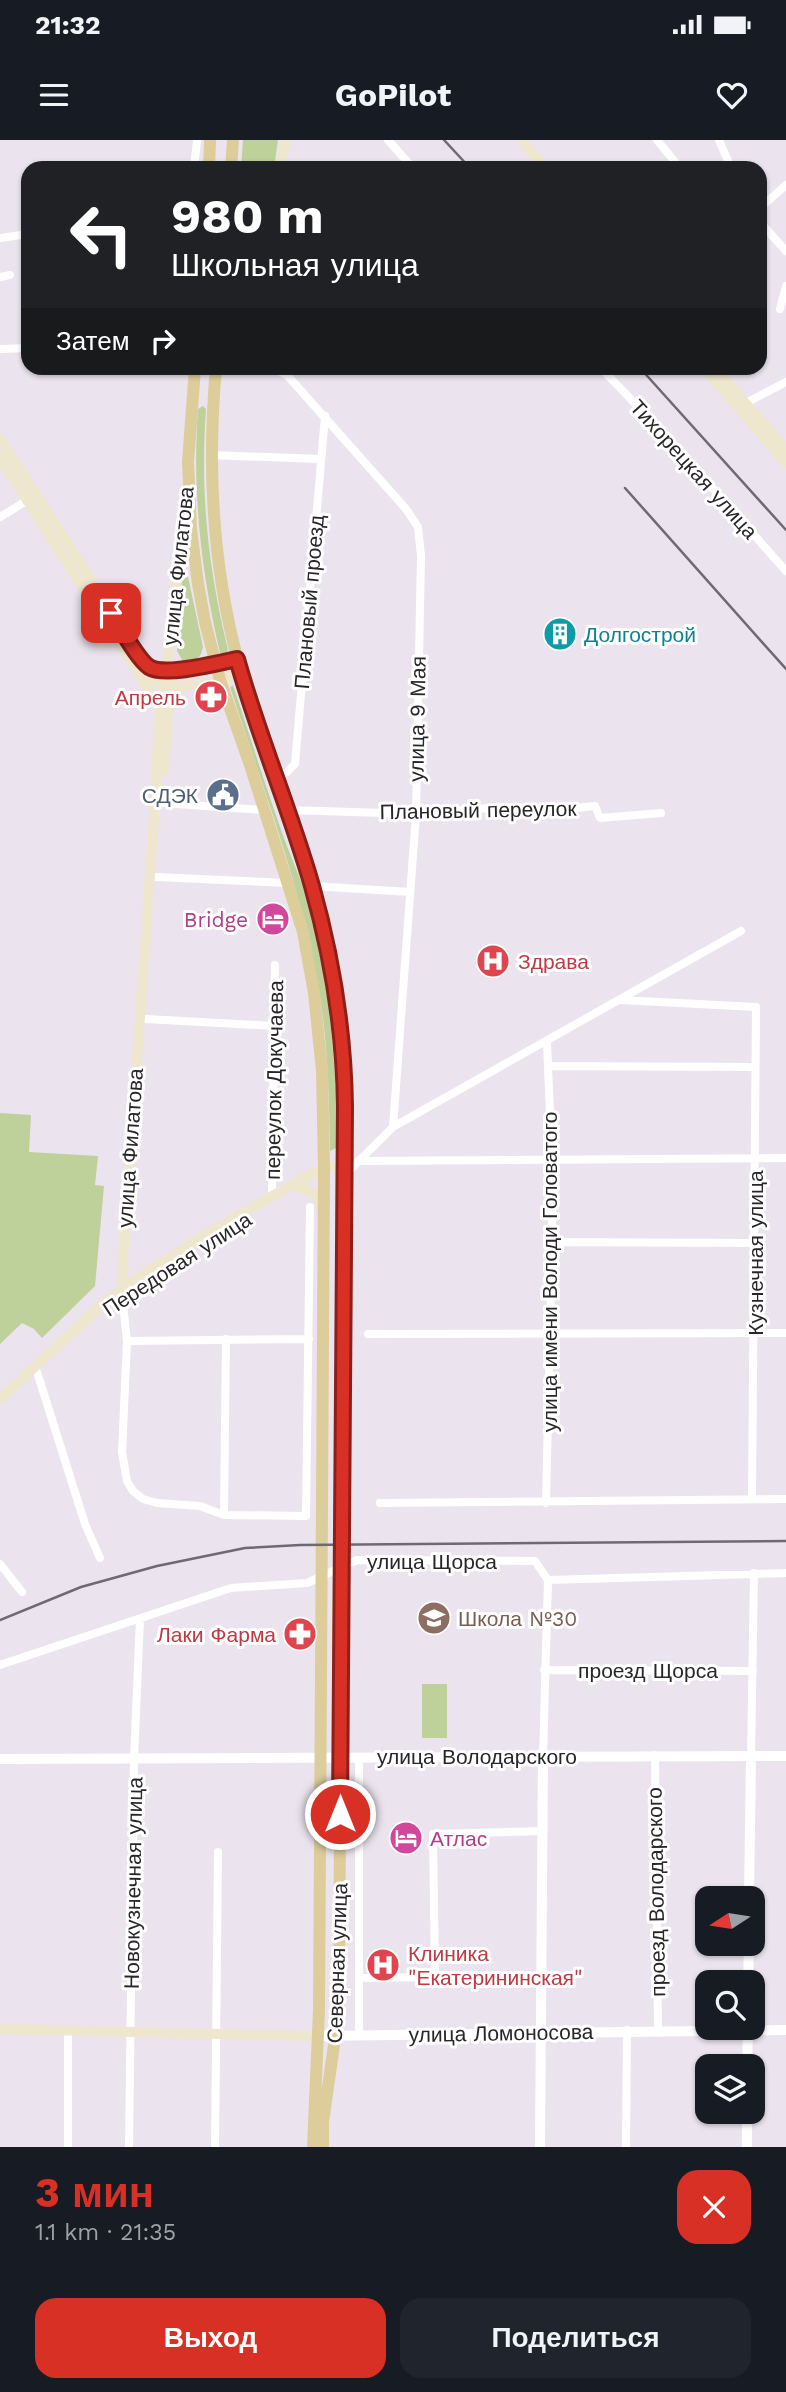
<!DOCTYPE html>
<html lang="ru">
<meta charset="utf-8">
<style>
:root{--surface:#171b24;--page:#20242c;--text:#f1f3f6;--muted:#9ea1a6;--accent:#d93025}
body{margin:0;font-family:"Work Sans",sans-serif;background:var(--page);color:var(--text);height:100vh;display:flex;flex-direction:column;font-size:26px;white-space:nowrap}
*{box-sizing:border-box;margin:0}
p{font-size:23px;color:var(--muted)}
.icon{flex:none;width:38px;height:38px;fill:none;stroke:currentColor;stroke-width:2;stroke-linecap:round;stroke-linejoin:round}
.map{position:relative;height:2007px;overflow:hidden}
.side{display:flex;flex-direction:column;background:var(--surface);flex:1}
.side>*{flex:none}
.banner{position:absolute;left:21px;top:21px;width:746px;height:214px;border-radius:21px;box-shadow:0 2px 5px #0004;background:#202124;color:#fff;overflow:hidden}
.needle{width:46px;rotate:258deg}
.buttons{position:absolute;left:695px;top:1746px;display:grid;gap:14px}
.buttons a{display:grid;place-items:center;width:70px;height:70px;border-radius:14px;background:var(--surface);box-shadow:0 2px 5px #0004;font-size:35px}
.pin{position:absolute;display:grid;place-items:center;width:60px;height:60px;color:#fff;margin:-30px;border-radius:14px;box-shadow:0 4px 10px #0006}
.me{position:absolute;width:77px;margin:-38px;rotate:0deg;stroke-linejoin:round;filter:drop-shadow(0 0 5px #0008)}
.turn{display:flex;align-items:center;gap:24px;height:147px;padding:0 35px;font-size:32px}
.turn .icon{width:91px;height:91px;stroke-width:2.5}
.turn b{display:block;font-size:49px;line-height:60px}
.then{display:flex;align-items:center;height:66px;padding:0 35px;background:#0003;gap:14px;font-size:26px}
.round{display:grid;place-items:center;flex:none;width:74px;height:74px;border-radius:21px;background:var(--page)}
.headline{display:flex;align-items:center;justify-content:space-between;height:119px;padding:0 35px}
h1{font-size:42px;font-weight:700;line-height:52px;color:var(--accent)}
.cta{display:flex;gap:14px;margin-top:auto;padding:14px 35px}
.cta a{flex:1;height:80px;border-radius:21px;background:var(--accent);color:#fff;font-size:28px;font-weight:700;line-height:80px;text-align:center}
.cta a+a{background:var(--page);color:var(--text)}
.status{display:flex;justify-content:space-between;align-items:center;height:49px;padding:0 35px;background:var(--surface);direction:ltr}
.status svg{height:19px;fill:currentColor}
header{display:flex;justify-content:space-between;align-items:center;height:91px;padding:0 35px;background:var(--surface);font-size:32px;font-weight:700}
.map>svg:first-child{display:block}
.green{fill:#bed19a}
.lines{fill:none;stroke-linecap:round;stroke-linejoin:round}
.minor{stroke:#fff;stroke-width:8}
.tertiary{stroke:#fff;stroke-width:10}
.secondary{stroke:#eee6cd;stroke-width:10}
.primary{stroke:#dccd9a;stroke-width:12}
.rail{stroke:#6e6a70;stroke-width:2.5}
.route-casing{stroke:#8d1f18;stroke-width:18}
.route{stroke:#d93025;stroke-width:12}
.labels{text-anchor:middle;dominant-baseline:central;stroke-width:6;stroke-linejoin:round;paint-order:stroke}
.street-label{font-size:21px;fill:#282629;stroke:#fff}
.culture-label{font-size:21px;fill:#0d838f;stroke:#fff;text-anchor:start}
.health-label{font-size:21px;fill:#be3a42;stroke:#fff;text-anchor:end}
.service-label{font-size:21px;fill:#4e5e75;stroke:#fff;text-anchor:end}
.hotel-label{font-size:21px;fill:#b23c85;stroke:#fff;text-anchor:end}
.education-label{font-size:21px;fill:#785e54;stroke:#fff;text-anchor:start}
</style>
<div class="status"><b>21:32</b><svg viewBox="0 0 49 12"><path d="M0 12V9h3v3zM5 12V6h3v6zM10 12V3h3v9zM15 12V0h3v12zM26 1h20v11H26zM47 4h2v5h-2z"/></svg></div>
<header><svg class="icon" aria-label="menu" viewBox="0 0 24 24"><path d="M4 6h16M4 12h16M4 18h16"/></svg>GoPilot<svg class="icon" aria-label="heart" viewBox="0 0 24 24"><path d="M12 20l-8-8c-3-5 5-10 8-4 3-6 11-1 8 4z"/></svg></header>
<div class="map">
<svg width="786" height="2007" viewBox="0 0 786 2007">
<rect width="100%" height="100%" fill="#ebe4ee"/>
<path class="green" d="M 243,0 L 278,0 L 274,28 L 241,28 Z
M 203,266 L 206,269 C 200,355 208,427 228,510 L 225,515 L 220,513 C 201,431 192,352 198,269 Z
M 185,434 L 188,437 L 203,507 L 201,514 L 194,524 L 184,523 L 177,511 L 182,437 Z
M 233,545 C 250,596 266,648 284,698 C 292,720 302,741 308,763 C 330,843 336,925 338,1007 L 330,1011 C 329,956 328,900 318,845 C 300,744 262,645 230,547 Z
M 0,973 L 31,975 L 29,1012 L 98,1016 L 95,1045 L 104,1046 L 95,1146 L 42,1198 L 34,1189 L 22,1183 L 0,1204 Z
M 422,1544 L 447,1544 L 447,1598 L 422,1598 Z"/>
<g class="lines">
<path class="minor" d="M 388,0 L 413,28
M 657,0 L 680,28
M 719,0 L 731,28
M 194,28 L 197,0
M 760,68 L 786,45
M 760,82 L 786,111
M 0,98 L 28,94
M 0,137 L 10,135
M 780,169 L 786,146
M 0,209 L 28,208
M 272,228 L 287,235 L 406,369 L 418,387 L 421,416 L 416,674 L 393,987
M 601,228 L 669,299 L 786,431
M 216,230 L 250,228
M 742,265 L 786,242
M 210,315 L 320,319
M 0,377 L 28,360
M 276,636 L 287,632 L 295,624 L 325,276
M 162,663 L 264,670
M 287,670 L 416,674 L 502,667 L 566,669 L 595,666 L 600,678 L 661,673
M 156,737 L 287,743
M 312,746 L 410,752
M 621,860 L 756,867 L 752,1359
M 146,879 L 275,886
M 549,926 L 755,927
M 358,1021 L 786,1018
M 344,1036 L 393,987 L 741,791
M 272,1056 L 275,825
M 552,1102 L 754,1103
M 122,1155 L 127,1201 L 122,1312 L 127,1341 L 133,1351 L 143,1359 L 157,1363 L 200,1366 L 224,1375 L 306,1376 L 310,1067
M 368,1194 L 786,1193
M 127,1201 L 309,1199
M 37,1232 L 85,1384 L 100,1418
M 380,1363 L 786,1359
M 546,1363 L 552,1102 L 552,1021 L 547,902
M 224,1375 L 226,1199
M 0,1424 L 22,1452
M 548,1440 L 786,1433
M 0,1525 L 231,1448 L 307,1443 L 357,1420 L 535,1421 L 548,1440
M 544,1530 L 753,1531
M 655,1615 L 658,1890
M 543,1616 L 548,1440
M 751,1616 L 754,1433
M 360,1838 L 435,1837 L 433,1694 L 543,1691
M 359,1896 L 359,1617
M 68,2007 L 68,1890
M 129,2007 L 134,1619 L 140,1479
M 215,2007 L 218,1712
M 626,2007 L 627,1890"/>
<path class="tertiary" d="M 0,1619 L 786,1616
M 749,1759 L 751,1616
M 748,1843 L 749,1804
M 318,1896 L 786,1890
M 747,1927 L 748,1888
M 540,2007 L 543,1616
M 747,2007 L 747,1972"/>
<path class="secondary" d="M 521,0 L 545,28
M 279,28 L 286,0
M 704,228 L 786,323
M 715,228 L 786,310
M 0,299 L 147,526 L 167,530 L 237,519
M 0,318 L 160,567
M 140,533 L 172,548 L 220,540 L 241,533
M 164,631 L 168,568 L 175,529
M 299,1047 C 313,1052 318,1056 322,1070
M 122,1155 L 123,1117 L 155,663 L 160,567 L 167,530 L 185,360
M 0,1259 L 107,1160 L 143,1134 L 235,1077 L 324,1027 L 344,1026
M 0,1889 L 318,1896"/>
<path class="primary" d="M 209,28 L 210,0
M 231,28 L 233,0
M 195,228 L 188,322 L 191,389 L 198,444 L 205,482 L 220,540 L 250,625 L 303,792 L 314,853 L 322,931 L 324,1027 L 319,1870 L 313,2007
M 216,228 C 207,328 212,424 238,521 C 258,598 292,671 312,747 C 328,806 337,864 344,924 L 339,1870 L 323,1982 L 323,2007"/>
<path class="rail" d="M 444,0 L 470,28
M 640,228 L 786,390
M 625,348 L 786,529
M 0,1480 L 81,1447 L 157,1426 L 245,1408 L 300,1405 L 786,1401"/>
</g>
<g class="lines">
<defs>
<path id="route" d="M 111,473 C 120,486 137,519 149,527 C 165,537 218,523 237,519 C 258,595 290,669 312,746 C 332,817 344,892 345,966 L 340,1674"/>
</defs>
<use href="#route" class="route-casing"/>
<use href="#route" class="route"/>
</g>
<defs>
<symbol id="building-disc" viewBox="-11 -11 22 22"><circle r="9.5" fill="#0f9aa8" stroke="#fff"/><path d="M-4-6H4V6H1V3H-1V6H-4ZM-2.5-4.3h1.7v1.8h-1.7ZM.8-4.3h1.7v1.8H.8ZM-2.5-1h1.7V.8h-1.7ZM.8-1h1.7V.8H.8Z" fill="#fff"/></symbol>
<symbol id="pharmacy-disc" viewBox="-11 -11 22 22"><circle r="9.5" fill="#e0444e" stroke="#fff"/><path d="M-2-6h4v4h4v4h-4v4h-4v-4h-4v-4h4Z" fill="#fff"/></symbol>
<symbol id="civic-disc" viewBox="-11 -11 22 22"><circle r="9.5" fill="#5c6f8a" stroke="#fff"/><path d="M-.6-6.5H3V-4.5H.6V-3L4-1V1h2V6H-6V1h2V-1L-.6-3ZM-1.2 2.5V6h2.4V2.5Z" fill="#fff"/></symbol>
<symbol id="hotel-disc" viewBox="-11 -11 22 22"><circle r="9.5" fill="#d1479c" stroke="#fff"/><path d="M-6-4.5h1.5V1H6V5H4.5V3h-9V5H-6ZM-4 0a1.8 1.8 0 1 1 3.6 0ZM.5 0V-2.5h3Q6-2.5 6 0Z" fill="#fff"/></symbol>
<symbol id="hospital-disc" viewBox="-11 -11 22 22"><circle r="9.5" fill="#e0444e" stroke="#fff"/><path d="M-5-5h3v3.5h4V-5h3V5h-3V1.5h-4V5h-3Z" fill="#fff"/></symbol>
<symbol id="school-disc" viewBox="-11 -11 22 22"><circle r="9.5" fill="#8d6e63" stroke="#fff"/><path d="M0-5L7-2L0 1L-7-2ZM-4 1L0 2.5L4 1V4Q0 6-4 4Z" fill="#fff"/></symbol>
</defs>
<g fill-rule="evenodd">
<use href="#building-disc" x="541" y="475" width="38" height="38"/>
<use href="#pharmacy-disc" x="192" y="538" width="38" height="38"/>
<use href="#civic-disc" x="204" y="636" width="38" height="38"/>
<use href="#hotel-disc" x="254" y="760" width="38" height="38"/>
<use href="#hospital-disc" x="474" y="802" width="38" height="38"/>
<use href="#school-disc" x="415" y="1459" width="38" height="38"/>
<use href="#pharmacy-disc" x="281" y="1475" width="38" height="38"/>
<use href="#hotel-disc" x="387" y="1679" width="38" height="38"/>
<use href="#hospital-disc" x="364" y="1806" width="38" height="38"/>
</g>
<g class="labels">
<g class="street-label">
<text transform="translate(694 329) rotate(48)">Тихорецкая улица</text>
<text transform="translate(178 426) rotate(-84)">улица Филатова</text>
<text transform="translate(309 462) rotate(-85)">Плановый проезд</text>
<text transform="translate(417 579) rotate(-89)">улица 9 Мая</text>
<text transform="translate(478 670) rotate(-1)">Плановый переулок</text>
<text transform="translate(274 940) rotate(-89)">переулок Докучаева</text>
<text transform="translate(130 1008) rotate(-86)">улица Филатова</text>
<text transform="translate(755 1113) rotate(-90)">Кузнечная улица</text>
<text transform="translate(177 1124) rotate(-33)">Передовая улица</text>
<text transform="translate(549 1132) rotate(-90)">улица имени Володи Головатого</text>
<text x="432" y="1421">улица Щорса</text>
<text x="648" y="1530">проезд Щорса</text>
<text x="477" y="1616">улица Володарского</text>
<text transform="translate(133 1743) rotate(-89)">Новокузнечная улица</text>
<text transform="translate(656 1752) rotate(-91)">проезд Володарского</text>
<text transform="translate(337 1823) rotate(-88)">Северная улица</text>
<text transform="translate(501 1893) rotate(-1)">улица Ломоносова</text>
</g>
<g class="culture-label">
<text x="584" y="494">Долгострой</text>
</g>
<g class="health-label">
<text x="186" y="557">Апрель</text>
<text x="518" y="821" text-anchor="start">Здрава</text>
<text x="276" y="1494">Лаки Фарма</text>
<text x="408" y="1813" text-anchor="start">Клиника<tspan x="408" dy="24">"Екатерининская"</tspan></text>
</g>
<g class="service-label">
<text x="198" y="655">СДЭК</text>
</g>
<g class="hotel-label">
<text x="248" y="779">Bridge</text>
<text x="430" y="1698" text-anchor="start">Атлас</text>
</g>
<g class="education-label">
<text x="458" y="1478">Школа №30</text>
</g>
</g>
</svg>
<div class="buttons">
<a><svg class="needle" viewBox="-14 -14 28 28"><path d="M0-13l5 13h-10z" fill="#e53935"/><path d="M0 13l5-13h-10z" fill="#9ea1a6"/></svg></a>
<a><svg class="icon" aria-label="search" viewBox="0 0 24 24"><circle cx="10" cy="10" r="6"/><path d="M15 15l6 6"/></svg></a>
<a><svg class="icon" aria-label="layers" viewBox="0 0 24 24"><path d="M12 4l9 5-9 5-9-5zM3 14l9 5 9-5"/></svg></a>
</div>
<div class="pin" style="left:111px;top:473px;background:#d93025"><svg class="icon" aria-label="arrive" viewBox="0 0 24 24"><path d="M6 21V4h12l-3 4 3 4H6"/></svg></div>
<svg class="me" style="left:340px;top:1674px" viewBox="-20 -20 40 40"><circle r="17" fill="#d93025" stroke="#fff" stroke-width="3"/><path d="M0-11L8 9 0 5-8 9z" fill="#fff"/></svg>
<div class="banner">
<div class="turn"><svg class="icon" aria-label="left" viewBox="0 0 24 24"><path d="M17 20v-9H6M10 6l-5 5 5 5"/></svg><div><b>980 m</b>Школьная улица</div></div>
<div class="then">Затем<svg class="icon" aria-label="right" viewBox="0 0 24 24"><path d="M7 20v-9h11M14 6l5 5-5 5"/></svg></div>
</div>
</div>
<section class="side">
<div class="headline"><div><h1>3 мин</h1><p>1.1 km · 21:35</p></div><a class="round" style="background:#d93025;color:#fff"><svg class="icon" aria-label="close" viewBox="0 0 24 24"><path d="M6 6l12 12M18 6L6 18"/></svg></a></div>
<div class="cta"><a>Выход</a><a>Поделиться</a></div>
</section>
